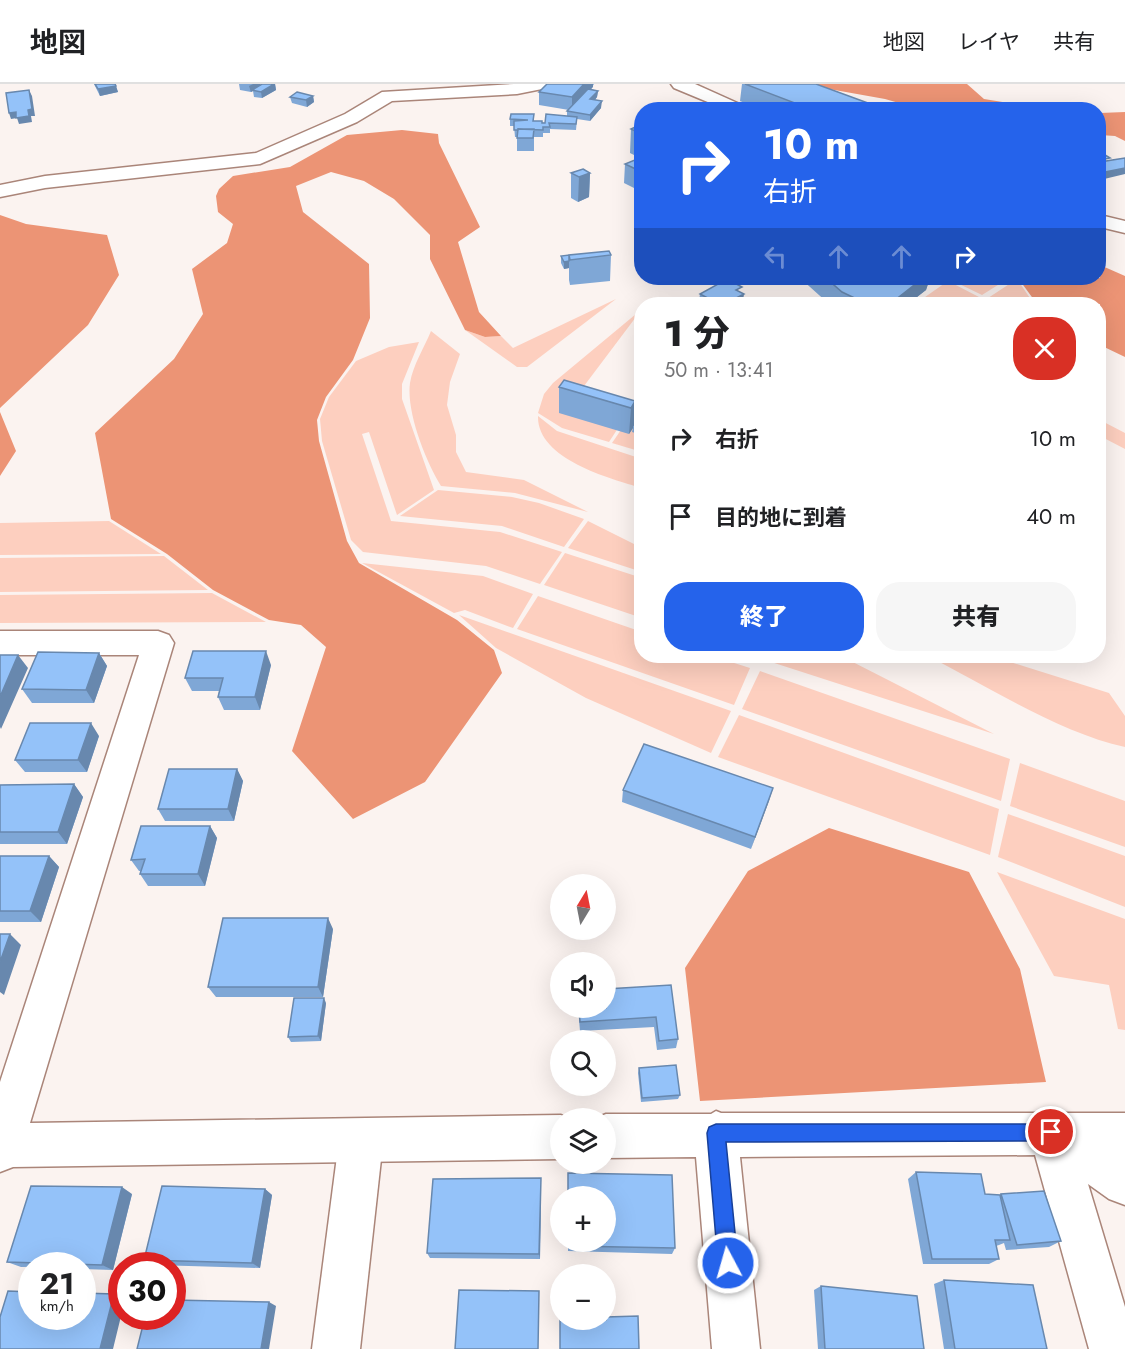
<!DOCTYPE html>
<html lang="ja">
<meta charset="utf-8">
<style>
:root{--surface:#fff;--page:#f6f6f6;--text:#202124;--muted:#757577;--line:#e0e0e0;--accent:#2563eb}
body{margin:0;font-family:Jost,"Noto Sans JP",sans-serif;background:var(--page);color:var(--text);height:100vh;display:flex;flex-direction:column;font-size:22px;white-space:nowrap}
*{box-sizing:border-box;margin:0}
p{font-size:20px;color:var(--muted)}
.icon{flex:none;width:33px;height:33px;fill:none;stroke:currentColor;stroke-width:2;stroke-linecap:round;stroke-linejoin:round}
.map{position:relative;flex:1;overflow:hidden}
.details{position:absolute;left:634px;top:213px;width:472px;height:366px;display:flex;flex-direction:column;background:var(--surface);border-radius:24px;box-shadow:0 6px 24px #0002}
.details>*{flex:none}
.hud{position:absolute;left:634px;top:18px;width:472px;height:183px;border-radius:24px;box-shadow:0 6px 24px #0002;background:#2563eb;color:#fff;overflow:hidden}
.needle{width:39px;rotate:10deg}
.fabs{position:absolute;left:550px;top:790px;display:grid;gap:12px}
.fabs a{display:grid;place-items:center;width:66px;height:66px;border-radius:50%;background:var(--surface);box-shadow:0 6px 24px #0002;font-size:30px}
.speed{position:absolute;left:18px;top:1168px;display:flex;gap:12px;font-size:30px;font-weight:700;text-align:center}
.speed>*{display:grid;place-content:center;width:78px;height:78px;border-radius:50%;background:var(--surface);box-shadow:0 6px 24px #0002;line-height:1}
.speed small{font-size:15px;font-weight:400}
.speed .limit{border:9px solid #d22;background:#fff;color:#111}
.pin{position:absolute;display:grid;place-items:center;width:51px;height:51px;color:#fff;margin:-26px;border:3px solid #fff;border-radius:50%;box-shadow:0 2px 6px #0007}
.me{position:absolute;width:66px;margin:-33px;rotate:354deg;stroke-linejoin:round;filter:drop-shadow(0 0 4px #0008)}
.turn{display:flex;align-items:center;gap:21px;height:126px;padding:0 30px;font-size:27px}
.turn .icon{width:78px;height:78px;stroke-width:2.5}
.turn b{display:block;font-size:42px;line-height:51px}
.lanes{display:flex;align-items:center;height:57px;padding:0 30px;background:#0003;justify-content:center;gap:30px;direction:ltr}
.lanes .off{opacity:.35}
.round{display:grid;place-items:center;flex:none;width:63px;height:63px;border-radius:24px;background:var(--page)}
.headline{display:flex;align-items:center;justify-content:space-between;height:102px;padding:0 30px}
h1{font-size:36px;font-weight:800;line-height:45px}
.cta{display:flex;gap:12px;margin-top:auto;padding:12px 30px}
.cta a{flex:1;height:69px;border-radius:24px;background:var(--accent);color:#fff;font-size:24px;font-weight:800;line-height:69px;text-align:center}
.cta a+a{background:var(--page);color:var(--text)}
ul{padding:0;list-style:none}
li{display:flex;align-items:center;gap:18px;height:78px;padding:0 30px}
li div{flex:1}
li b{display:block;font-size:22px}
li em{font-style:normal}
header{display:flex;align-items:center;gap:36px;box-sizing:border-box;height:84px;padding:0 30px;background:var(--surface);border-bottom:2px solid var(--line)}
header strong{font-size:28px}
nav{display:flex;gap:33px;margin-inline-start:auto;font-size:21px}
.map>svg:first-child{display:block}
.green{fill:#fdcfbf}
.forest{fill:#ec9475}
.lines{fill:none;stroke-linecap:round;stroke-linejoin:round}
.minor-casing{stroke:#aa8579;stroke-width:3}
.tertiary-casing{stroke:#aa8579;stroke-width:3}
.minor{fill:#fff;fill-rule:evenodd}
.tertiary{fill:#fff;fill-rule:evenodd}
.wall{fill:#7fa7d6}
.shaded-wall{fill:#6888ae}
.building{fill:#94c2f9;stroke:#6888ae;stroke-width:1.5}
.route{fill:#2563eb;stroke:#184099;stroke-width:1.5}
</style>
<header>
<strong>地図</strong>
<nav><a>地図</a><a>レイヤ</a><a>共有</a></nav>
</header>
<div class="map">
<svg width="1125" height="1265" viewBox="0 0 1125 1265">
<rect width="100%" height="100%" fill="#fbf3f0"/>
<path class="green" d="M 954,194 L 1009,194 L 982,211 L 951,196 Z
M 1017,195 L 1034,220 L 1001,220 L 988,214 Z
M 948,197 L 979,213 L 970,220 L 915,220 Z
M 616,215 L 527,283 L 517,283 L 465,246 L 485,253 L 501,252 L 513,264 Z
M 642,225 L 581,306 L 622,338 L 609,358 L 562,344 L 538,329 L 544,310 L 553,299 Z
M 431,247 L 460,270 L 450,298 L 447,321 L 456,351 L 456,368 L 466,388 L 524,396 L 588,428 L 515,409 L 441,402 C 426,378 406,328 410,299 C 413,281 424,264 431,247 Z
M 419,258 L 402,300 L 402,315 L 434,406 L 397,431 L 369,348 L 362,350 L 391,437 L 500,448 L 562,468 L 540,500 L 486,482 L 363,468 L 351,456 L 322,357 L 320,335 L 329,313 L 356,277 L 389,263 Z
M 538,332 L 557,347 L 642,375 L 642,404 C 609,394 537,375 538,332 Z
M 1100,336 L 1125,349 L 1125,365 L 1100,352 Z
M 625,340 L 642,345 L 642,368 L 612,359 Z
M 438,406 L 512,413 L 539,419 L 584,435 L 564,463 L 502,442 L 400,432 Z
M 109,437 L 161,470 L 0,471 L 0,439 Z
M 588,437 L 642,464 L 642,488 L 568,464 Z
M 565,469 L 642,494 L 642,534 L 544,501 Z
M 164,472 L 208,506 L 0,508 L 0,474 Z
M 362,479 L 483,492 L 533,510 L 513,544 L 465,526 L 454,529 Z
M 212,509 L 266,538 L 0,539 L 0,511 Z
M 538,512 L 642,548 L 642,572 L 712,572 L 750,584 L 734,621 L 517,545 Z
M 459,531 L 731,627 L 711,669 L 586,614 L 496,564 Z
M 767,572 L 841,572 L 994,650 L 765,576 Z
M 928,572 L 991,572 L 1109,609 L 1125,632 L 1125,663 C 1060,649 987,602 928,572 Z
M 760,587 L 1010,675 L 1001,717 L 742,625 Z
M 739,631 L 999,725 L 990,771 L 718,673 Z
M 1020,679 L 1125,717 L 1125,763 L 1010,722 Z
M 1008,730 L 1125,772 L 1125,823 L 998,773 Z
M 997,788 L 1125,835 L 1125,946 L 1118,945 L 1109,901 L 1054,892 Z"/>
<path class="forest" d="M 801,0 L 967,0 L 984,15 L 1047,25 L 920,25 L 885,15 Z
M 1125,28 L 1125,57 L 1115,52 L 1100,51 L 1100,29 Z
M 402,46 L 438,50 L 439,59 L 480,143 L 458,158 L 479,228 L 501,252 L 485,253 L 465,246 L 430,175 L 430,151 L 394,115 L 364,97 L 331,88 L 296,102 L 303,128 L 369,180 L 370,234 L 353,276 L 326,313 L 317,336 L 319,357 L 347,457 L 359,479 L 457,536 L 494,566 L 502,589 L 425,698 L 353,735 L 292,667 L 326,563 L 301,541 L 269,536 L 213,506 L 167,470 L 111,435 L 95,349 L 174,275 L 203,230 L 192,185 L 227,159 L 233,140 L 218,128 L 216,112 L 219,105 L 233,92 L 290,83 L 347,51 Z
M 0,131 L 26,140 L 107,151 L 119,191 L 88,241 L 0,324 Z
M 1100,181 L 1125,192 L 1125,273 L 1100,261 L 1100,220 L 1037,220 L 1018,194 L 1100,194 Z
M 0,328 L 16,367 L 0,392 Z
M 829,744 L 969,788 L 1020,885 L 1046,998 L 700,1017 L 685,884 L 748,787 Z"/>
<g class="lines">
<defs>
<path id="minor" d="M 514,0 L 550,0 L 547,4 L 517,10 L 392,17 L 357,38 L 260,80 L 45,104 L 0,113 L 0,101 L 45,92 L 256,69 L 345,30 L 382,8 Z
M 671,0 L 695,0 L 753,26 L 727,26 L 674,4 Z
M 1100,131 L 1125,137 L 1125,149 L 1100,143 Z
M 0,547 L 158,547 L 169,551 L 174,559 L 30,1039 L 561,1031 L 570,1035 L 561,1035 L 561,1075 L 13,1083 L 0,1088 L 0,998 L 139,571 L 0,571 Z
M 716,1027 L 721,1029 L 1125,1029 L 1125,1121 L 1109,1115 L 1088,1100 L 1125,1223 L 1125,1265 L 1089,1265 L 1035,1071 L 740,1073 L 760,1265 L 712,1265 L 696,1073 L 606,1074 L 606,1035 L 594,1035 L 606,1030 L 711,1030 Z"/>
<path id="tertiary" d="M 361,1035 L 376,1042 L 383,1057 L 360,1265 L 312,1265 L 339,1057 L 346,1042 Z"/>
</defs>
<use href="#minor" class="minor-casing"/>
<use href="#tertiary" class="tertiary-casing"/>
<use href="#minor" class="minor"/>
<use href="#tertiary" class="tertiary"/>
</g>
<path class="wall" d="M 94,0 L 115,0 L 118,8 L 100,12 Z
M 239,0 L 260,0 L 260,1 L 262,0 L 275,0 L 276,6 L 262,14 L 254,13 L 253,7 L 251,8 L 240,6 Z
M 547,0 L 594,0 L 591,5 L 598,7 L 597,13 L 595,16 L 601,24 L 590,37 L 577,35 L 576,46 L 550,45 L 550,49 L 543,49 L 543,53 L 534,53 L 534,67 L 517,67 L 517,53 L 515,53 L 514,42 L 510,42 L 510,35 L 534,30 L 534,37 L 545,39 L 567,32 L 567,27 L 569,26 L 539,21 L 539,8 Z
M 742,0 L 816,0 L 887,26 L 762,26 L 740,17 Z
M 313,12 L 314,18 L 307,23 L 292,19 L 290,13 Z
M 642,33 L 642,108 L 624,99 L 625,80 L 640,74 L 630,69 L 631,45 L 640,41 L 641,34 Z
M 571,89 L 590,89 L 589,113 L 578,118 L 571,114 Z
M 611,171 L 610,197 L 570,201 L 569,196 L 569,184 L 564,185 L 561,179 L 561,172 Z
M 800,194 L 930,194 L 926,206 L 908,220 L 829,220 Z
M 741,209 L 743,217 L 737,220 L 705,220 L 699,217 L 700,210 Z
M 559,303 L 635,317 L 634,340 L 642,336 L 642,351 L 632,348 L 633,344 L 629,350 L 559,329 Z
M 99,569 L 107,582 L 94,619 L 32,619 L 22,605 Z
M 271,581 L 260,626 L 224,626 L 218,613 L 219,607 L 192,607 L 185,594 Z
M 99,652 L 87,688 L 25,688 L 15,676 Z
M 237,685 L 243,697 L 234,737 L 165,737 L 158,725 Z
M 74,700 L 83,713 L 67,760 L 0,760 L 0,701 Z
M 773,704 L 751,765 L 622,718 L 623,706 Z
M 210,742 L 217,754 L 205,802 L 148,802 L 140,790 L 141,787 L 139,787 L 131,776 Z
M 0,772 L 49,772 L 59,783 L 41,838 L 0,838 Z
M 333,845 L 323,913 L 216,913 L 208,903 Z
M 671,901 L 678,955 L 676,964 L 657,966 L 654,943 L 580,947 L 578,924 L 606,924 Z
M 326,919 L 321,957 L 291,958 L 288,953 Z
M 639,984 L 680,1011 L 678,1015 L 641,1018 L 638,989 Z
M 916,1088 L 985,1110 L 1000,1111 L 1001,1110 L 1061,1157 L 1049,1163 L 1006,1166 L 1004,1159 L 999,1161 L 996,1162 L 999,1175 L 989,1180 L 923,1180 L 908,1095 Z
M 541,1101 L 540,1175 L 430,1174 L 427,1169 Z
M 265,1105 L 272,1111 L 260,1184 L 155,1181 L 144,1176 Z
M 132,1110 L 113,1186 L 82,1185 L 82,1182 L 21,1183 L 7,1178 Z
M 568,1158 L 675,1164 L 672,1170 L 568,1167 Z
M 944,1196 L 1047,1265 L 944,1265 L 934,1200 Z
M 821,1202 L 924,1265 L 818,1265 L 814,1206 Z"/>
<path class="shaded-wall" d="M 253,0 L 260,0 L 260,3 L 252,6 L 253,7 L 251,8 L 249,2 Z
M 274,0 L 275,0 L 276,6 L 262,14 L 261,8 Z
M 584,0 L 593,0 L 593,3 L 572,26 L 572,13 Z
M 116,2 L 118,8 L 100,12 L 98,5 Z
M 29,6 L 32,12 L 35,32 L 31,32 L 32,38 L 19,40 L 17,34 L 11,35 L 9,29 L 28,26 Z
M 598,7 L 597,13 L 590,22 L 590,15 Z
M 313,12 L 314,18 L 307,23 L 306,16 Z
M 602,17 L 601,24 L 590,37 L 590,31 Z
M 1125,84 L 1125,90 L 1100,96 L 1100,89 Z
M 590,89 L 589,113 L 578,118 L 579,93 Z
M 569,177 L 569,184 L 564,185 L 564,178 Z
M 923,194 L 930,194 L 926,206 L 908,220 L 871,220 Z
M 744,210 L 743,217 L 737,220 L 725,220 Z
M 635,317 L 634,341 L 633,341 L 633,344 L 629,350 L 631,324 Z
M 266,567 L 271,581 L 260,626 L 255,613 Z
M 99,569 L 107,582 L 94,619 L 86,606 Z
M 18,571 L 28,584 L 1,645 L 0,643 L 0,613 Z
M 91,639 L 99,652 L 87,688 L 78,676 Z
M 237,685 L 243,697 L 234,737 L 228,725 Z
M 74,700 L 83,713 L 67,760 L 58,748 Z
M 773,704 L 769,717 L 751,765 L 755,753 Z
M 210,742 L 217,754 L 205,802 L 198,790 Z
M 49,772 L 59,783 L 41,838 L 30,827 Z
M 328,834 L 333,845 L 323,913 L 318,903 Z
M 10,850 L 21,861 L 4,911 L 0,908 L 0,878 Z
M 324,914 L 326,919 L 321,957 L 318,952 Z
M 541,1094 L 541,1101 L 540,1175 L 539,1170 Z
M 122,1103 L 132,1110 L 113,1186 L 102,1181 Z
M 265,1105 L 272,1111 L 260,1184 L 252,1179 Z
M 114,1210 L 122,1213 L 122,1228 L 113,1265 L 100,1265 Z
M 269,1218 L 276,1222 L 269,1265 L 261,1265 Z"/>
<path class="building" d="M 95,0 L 115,0 L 116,2 L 98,5 Z
M 262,0 L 274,0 L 261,8 L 252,6 Z
M 547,0 L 584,0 L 572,13 L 539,8 Z
M 745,0 L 816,0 L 887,26 L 813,26 Z
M 588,5 L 598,7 L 590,15 L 602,17 L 590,31 L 567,27 Z
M 29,6 L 32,25 L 28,26 L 29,32 L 16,34 L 16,28 L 9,29 L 6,9 Z
M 297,8 L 313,12 L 306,16 L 290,13 Z
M 690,20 L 703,26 L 678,26 Z
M 667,24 L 671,26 L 658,26 Z
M 511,30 L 534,30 L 533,37 L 542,37 L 542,39 L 545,39 L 546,30 L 577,33 L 576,40 L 549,39 L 550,43 L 543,43 L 543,46 L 518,45 L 518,46 L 514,46 L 514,37 L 528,36 L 510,35 Z
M 642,40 L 642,50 L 631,45 Z
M 518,45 L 534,45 L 533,54 L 517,54 Z
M 1100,68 L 1110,74 L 1100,76 Z
M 642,73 L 642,88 L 625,80 Z
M 1125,74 L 1125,84 L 1100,89 L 1100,78 Z
M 583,85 L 590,89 L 579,93 L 571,89 Z
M 609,167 L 611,171 L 570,176 L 569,171 Z
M 569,171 L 569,177 L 564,178 L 561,172 Z
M 826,194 L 923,194 L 895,216 L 871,220 L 867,220 L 842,208 Z
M 727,195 L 742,203 L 736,206 L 744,210 L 725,220 L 719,220 L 700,210 Z
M 564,296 L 635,317 L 631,324 L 559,303 Z
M 638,335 L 642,336 L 642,344 L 633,341 Z
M 193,567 L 266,567 L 255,613 L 218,613 L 223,594 L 185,594 Z
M 38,568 L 99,569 L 86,606 L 22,605 Z
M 0,571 L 18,571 L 0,613 Z
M 30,639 L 91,639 L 78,676 L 15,676 Z
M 644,660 L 773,704 L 755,753 L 623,706 Z
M 169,685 L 237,685 L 228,725 L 158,725 Z
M 74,700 L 58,748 L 0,748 L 0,701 Z
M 141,742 L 210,742 L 198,790 L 140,790 L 145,775 L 131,776 Z
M 0,772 L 49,772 L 30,827 L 0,827 Z
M 223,834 L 328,834 L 318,903 L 208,903 Z
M 0,850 L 10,850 L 0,878 Z
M 671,901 L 678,955 L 659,957 L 656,933 L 580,938 L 579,924 L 606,924 L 606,905 Z
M 294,914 L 324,914 L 318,952 L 288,953 Z
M 676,981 L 680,1011 L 642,1014 L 639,984 Z
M 916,1088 L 981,1090 L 985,1110 L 1000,1111 L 1010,1156 L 995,1156 L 999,1175 L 932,1175 Z
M 568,1089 L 672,1091 L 675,1164 L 568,1162 L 568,1158 L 606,1158 L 606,1113 L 568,1113 Z
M 541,1094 L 539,1170 L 427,1169 L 433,1095 Z
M 31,1102 L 122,1103 L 102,1181 L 7,1178 Z
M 162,1102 L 265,1105 L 252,1179 L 144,1176 Z
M 1044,1107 L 1061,1157 L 1017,1161 L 1001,1110 Z
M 944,1196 L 1033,1201 L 1047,1265 L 955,1265 Z
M 821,1202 L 917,1212 L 924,1265 L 825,1265 Z
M 459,1206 L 539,1207 L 538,1265 L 455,1265 Z
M 8,1207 L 32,1208 L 32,1233 L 82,1233 L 82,1209 L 114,1210 L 100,1265 L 0,1265 L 0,1233 Z
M 172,1216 L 269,1218 L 261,1265 L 137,1265 L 145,1233 L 172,1233 Z
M 638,1232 L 639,1265 L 560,1265 L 560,1234 L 561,1234 L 561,1236 L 606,1236 L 606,1233 Z"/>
<path class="route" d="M 716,1040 L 1051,1040 L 1058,1042 L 1060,1048 L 1058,1055 L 1051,1057 L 726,1058 L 738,1179 L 735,1186 L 728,1188 L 721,1186 L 718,1179 L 707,1049 L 709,1043 Z"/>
</svg>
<div class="fabs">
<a><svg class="needle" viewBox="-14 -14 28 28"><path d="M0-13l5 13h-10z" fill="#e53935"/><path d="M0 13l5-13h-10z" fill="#757577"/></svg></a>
<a><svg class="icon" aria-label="sound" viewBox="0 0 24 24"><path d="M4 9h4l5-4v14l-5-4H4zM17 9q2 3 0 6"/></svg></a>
<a><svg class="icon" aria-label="search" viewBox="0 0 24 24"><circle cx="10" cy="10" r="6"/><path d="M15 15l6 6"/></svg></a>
<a><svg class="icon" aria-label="layers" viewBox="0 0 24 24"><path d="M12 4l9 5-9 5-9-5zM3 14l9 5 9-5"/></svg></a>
<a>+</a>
<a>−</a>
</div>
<div class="speed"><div>21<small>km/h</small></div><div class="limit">30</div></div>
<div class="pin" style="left:1051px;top:1048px;background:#d93025"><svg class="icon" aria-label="arrive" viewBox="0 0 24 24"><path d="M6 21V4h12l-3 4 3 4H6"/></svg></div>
<svg class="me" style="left:728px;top:1179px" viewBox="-20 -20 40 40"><circle r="17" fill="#2563eb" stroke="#fff" stroke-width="3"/><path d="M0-11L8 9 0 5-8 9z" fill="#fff"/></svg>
<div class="hud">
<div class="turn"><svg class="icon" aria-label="right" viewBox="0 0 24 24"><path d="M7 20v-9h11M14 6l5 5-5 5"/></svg><div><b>10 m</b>右折</div></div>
<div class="lanes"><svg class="icon off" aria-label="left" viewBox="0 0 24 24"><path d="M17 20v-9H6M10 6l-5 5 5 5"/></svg><svg class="icon off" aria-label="ahead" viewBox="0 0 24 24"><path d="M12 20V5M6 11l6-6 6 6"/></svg><svg class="icon off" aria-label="ahead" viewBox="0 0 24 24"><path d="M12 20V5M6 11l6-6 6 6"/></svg><svg class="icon" aria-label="right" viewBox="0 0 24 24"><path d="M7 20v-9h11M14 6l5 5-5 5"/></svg></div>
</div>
<section class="details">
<div class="headline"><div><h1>1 分</h1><p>50 m · 13:41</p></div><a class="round" style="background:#d93025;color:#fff"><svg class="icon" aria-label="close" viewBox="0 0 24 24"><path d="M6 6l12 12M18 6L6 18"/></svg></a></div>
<ul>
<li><svg class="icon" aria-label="right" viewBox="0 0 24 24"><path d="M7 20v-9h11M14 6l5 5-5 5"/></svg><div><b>右折</b></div><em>10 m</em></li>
<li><svg class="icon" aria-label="arrive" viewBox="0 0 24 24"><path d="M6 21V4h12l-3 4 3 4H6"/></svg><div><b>目的地に到着</b></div><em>40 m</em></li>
</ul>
<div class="cta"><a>終了</a><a>共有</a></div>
</section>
</div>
